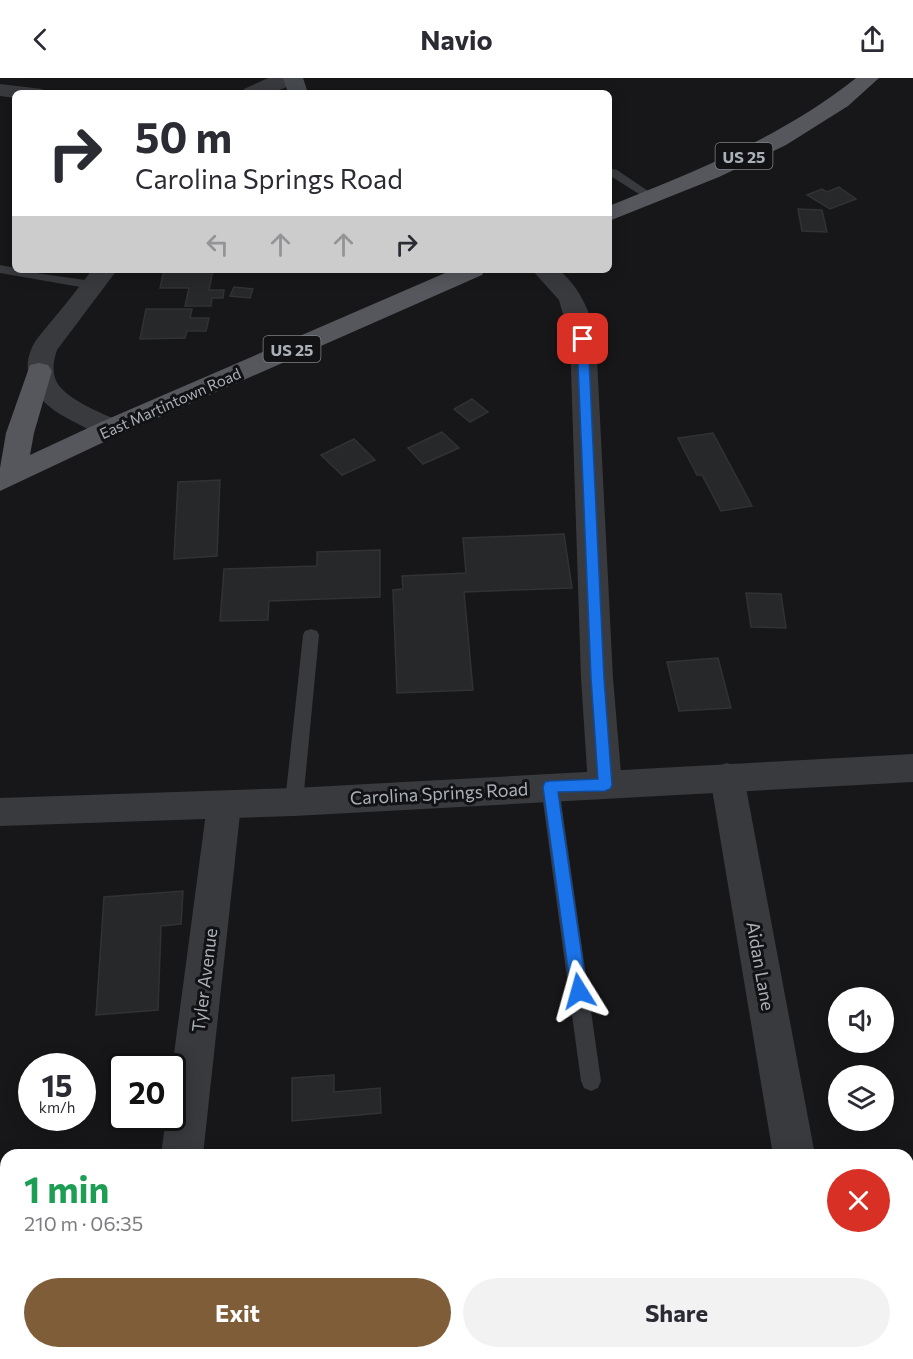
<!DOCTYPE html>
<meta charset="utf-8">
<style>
:root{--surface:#fff;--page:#f2f2f3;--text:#2b2b33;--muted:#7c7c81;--accent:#805d39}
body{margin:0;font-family:Commissioner,sans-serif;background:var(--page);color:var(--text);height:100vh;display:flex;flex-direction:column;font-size:22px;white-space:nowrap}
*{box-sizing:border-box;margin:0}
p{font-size:20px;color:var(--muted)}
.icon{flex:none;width:33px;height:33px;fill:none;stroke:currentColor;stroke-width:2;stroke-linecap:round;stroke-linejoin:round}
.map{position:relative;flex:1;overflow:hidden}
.details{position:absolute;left:0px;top:1071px;width:914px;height:210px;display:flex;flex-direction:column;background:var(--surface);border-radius:18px 18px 0 0;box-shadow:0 3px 15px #0003}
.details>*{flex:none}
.top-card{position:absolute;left:12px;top:12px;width:600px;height:183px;border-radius:9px;box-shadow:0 3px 15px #0003;background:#fff;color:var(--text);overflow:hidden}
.tools{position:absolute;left:828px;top:909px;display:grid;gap:12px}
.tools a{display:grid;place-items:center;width:66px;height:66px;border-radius:50%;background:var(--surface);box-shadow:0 3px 15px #0003;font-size:30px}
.speed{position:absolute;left:18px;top:975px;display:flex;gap:12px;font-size:30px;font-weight:700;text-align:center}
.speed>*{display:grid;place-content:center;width:78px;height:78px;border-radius:50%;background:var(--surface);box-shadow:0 3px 15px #0003;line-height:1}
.speed small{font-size:15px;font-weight:400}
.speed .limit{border:3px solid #111;border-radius:9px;background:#fff;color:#111}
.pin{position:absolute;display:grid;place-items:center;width:51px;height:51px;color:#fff;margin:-26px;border-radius:12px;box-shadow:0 3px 9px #0006}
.me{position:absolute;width:66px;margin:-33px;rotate:352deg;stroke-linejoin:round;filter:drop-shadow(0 0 4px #0008)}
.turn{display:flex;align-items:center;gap:21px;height:126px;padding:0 24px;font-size:27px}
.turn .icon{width:78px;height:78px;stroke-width:2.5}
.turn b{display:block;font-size:42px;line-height:51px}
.lanes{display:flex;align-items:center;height:57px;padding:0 24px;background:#0003;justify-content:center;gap:30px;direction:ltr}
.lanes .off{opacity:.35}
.round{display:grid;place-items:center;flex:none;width:63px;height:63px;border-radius:32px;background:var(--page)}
.head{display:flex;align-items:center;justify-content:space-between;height:102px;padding:0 24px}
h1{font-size:36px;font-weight:700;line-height:45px;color:#1e9e55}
.cta{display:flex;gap:12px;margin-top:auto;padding:12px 24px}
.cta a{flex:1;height:69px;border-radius:36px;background:var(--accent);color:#fff;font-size:24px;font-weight:700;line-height:69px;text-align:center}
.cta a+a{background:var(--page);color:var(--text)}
header{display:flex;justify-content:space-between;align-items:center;height:78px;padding:0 24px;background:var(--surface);font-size:27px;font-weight:700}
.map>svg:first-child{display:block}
.building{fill:#27282a;stroke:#313235;stroke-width:1.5}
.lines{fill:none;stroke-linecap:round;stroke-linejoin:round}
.service{fill:#383a3e;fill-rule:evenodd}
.minor{fill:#383a3e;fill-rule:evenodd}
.tertiary{fill:#383a3e;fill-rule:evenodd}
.secondary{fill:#46494e;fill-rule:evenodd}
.primary{fill:#55575d;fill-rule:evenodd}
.route{fill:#1a73e8;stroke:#114b97;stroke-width:1.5}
.labels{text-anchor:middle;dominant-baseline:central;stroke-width:6;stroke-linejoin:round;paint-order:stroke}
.far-street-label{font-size:15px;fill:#aab0b8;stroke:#121214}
.shield{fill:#121214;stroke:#7c8187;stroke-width:1.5}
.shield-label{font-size:16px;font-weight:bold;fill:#aab0b8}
.street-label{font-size:18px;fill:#aab0b8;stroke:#121214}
</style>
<header><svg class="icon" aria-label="back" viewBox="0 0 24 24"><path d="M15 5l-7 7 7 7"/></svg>Navio<svg class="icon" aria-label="share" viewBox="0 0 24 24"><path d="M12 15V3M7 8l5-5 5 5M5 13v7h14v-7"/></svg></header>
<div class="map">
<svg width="913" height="1281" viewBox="0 0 913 1281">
<rect width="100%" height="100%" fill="#171719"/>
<path class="building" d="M 839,109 L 856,121 L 830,131 L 807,117 L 822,111 L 827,114 Z
M 798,131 L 822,132 L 827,154 L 802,153 Z
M 164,192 L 213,192 L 209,212 L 224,212 L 223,220 L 212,220 L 211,228 L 185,228 L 189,210 L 160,210 Z
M 234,209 L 253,211 L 250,220 L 230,218 Z
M 146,231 L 192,231 L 190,240 L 209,240 L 206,253 L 187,253 L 185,260 L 140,261 Z
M 472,321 L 488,334 L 470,344 L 454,331 Z
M 442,354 L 459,370 L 423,386 L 408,370 Z
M 713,355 L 752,428 L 721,433 L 702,397 L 697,397 L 678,360 Z
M 354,361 L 375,382 L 342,397 L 321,377 Z
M 220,402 L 217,478 L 174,481 L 178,404 Z
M 564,456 L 572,510 L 464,514 L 473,612 L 397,615 L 393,512 L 403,511 L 402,498 L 466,495 L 463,460 Z
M 380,472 L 380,519 L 269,523 L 268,542 L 220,543 L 224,491 L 317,488 L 317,474 Z
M 746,515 L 781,516 L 786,550 L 751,549 Z
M 718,580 L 731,630 L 679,633 L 667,584 Z
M 183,813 L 181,846 L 161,848 L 158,932 L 96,937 L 104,819 Z
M 334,997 L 334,1014 L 380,1010 L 381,1035 L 292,1043 L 292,1000 Z
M 0,1193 L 6,1193 L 6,1256 L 0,1256 Z"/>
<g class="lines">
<path class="service" d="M 613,91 L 617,92 L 657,119 L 651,122 L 647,121 L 612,99 L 609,99 L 609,92 Z
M 0,187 L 15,190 L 15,192 L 92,203 L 98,207 L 92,211 L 0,195 Z
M 311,551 L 317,553 L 319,557 L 303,724 L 300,729 L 294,731 L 288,729 L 285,724 L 303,557 L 305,553 Z
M 550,702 L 556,704 L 559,709 L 601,1003 L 598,1010 L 591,1013 L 584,1010 L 581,1003 L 541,709 L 544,704 Z"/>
<path class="minor" d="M 268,0 L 296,0 C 285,17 258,15 241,15 L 244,11 Z
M 0,6 L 42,11 L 45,15 L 15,15 L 15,20 L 0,18 Z
M 92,192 L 117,192 L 57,272 C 54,281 52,290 55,300 C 61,320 102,335 121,344 L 125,350 L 121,356 C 102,361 82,348 65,339 C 41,326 19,301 31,272 C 35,261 47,249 55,239 C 68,223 80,208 92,192 Z
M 532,192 L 559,192 C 581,211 590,233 596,261 L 613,600 L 622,707 L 617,717 L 605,721 L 593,717 L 588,707 L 581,600 L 570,261 L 559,222 Z
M 727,685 L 739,689 L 744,699 L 815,1077 L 773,1077 L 710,699 L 715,689 Z
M 224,713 L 236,717 L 241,727 L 203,1077 L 161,1077 L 166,1040 L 172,1040 L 172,991 L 207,727 L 212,717 Z
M 0,1114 L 6,1114 L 6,1156 L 0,1156 Z
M 127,1275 L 173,1275 L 172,1281 L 126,1281 Z
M 807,1275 L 853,1275 L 854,1281 L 808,1281 Z"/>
<path class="tertiary" d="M 913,676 L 913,704 L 294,738 L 0,748 L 0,720 L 294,710 Z"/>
<path class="secondary" d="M 283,0 L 303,0 L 308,15 L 288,15 Z"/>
<path class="primary" d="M 856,0 L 879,0 L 848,28 L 786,67 L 719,99 L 609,143 L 609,128 C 696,93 782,59 856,0 Z
M 452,192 L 485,192 L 482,197 L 121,356 L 0,413 L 0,390 L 6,355 L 30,287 L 39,285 L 48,287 L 52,293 L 34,355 L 30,377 L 101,344 Z"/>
</g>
<path class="route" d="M 583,258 L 588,261 L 604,600 L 612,707 L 610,711 L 605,713 L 558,714 L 587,913 L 584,918 L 579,920 L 573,918 L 571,913 L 543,709 L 545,704 L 550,703 L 598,701 L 591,600 L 577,261 Z"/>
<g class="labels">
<g class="far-street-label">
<text transform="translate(170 325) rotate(-24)">East Martintown Road</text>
</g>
<g class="shield">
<rect x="715.5" y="65" width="57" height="26" rx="4.5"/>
<rect x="263.5" y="258" width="57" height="26" rx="4.5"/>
</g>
<g class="shield-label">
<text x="744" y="78">US 25</text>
<text x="292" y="271">US 25</text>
</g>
<g class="street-label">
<text transform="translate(439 715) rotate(-3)">Carolina Springs Road</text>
<text transform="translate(761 888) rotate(80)">Aidan Lane</text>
<text transform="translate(204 902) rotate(-83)">Tyler Avenue</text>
</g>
</g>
</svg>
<div class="tools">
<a><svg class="icon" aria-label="sound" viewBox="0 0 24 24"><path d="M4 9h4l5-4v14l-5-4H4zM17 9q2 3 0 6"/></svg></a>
<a><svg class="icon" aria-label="layers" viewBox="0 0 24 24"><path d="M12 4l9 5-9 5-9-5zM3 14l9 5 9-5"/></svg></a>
</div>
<div class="speed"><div>15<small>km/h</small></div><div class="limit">20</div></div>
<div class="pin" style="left:583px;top:261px;background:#d93025"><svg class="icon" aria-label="arrive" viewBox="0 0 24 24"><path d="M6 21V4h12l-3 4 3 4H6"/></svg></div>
<svg class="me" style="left:579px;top:913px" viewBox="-20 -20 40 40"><path d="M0-17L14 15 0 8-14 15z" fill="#1a73e8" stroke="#fff" stroke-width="4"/></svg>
<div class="top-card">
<div class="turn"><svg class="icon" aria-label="right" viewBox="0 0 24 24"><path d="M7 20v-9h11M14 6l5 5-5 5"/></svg><div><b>50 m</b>Carolina Springs Road</div></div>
<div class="lanes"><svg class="icon off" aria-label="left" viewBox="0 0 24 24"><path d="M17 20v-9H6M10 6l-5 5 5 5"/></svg><svg class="icon off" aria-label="ahead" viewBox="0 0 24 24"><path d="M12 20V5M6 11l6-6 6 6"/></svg><svg class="icon off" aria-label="ahead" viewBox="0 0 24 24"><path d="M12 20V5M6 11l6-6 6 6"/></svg><svg class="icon" aria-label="right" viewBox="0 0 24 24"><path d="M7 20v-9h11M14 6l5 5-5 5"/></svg></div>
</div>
<section class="details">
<div class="head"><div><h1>1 min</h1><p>210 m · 06:35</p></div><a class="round" style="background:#d93025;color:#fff"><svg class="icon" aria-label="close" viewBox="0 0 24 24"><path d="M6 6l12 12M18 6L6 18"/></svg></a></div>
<div class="cta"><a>Exit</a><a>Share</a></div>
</section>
</div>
